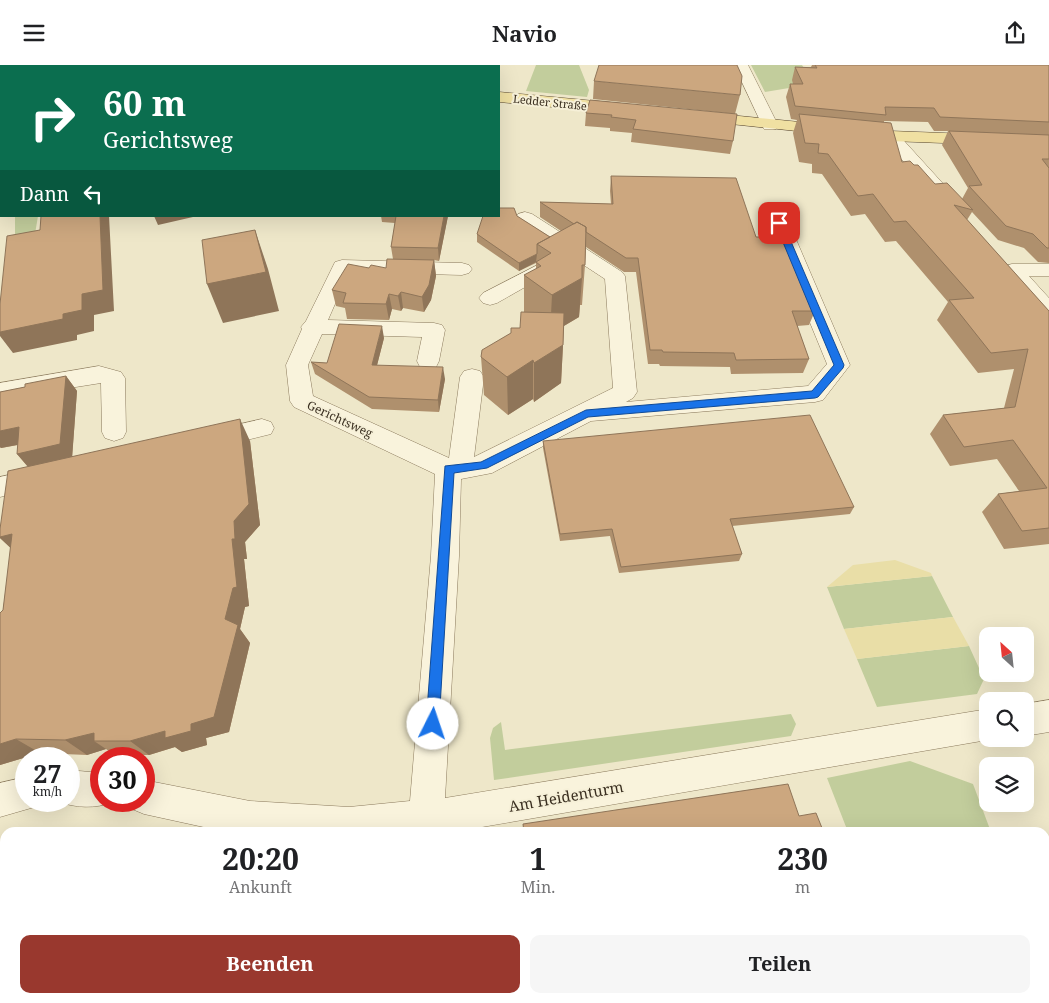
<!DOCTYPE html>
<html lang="de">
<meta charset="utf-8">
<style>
:root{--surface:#fff;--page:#f6f6f6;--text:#202124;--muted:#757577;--accent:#99382e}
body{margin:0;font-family:"Noto Serif",serif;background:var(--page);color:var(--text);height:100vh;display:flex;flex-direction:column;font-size:19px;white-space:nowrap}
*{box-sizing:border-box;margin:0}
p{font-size:16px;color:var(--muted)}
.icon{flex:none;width:28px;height:28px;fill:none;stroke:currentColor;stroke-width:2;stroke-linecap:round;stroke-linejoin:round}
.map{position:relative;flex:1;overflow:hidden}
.sheet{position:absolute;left:0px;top:762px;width:1050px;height:176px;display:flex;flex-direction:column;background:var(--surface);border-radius:15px 15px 0 0;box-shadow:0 5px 20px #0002}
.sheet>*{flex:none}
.top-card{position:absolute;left:0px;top:0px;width:500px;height:152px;box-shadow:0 5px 20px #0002;background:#0b6e4f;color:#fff;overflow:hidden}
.needle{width:32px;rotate:333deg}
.controls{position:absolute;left:979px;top:562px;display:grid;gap:10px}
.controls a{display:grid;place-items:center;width:55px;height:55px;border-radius:10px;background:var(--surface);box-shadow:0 5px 20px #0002;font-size:25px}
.speed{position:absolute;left:15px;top:682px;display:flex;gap:10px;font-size:25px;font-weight:700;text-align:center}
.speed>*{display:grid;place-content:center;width:65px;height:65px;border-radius:50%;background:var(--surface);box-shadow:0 5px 20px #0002;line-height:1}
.speed small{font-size:12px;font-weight:400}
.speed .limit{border:8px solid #d22;background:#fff;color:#111}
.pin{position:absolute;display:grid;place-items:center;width:42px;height:42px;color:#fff;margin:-21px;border-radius:10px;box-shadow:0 2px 8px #0006}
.me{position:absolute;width:55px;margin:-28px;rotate:4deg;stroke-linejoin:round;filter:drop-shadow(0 0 4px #0008)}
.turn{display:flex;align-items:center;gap:18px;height:105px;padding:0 20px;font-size:22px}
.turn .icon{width:65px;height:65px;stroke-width:2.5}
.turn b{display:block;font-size:35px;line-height:42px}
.then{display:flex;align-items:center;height:48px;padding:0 20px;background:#0003;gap:10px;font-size:19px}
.eta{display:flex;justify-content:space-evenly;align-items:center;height:85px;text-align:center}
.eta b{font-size:30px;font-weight:700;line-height:35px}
.primary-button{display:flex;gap:10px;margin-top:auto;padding:10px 20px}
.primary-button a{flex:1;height:58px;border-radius:10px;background:var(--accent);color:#fff;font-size:20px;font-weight:700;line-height:58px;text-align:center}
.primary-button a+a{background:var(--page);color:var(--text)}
header{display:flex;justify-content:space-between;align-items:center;height:65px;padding:0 20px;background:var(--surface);font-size:22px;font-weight:700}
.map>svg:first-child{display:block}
.green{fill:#c2cd9c}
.sand{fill:#e9dea7}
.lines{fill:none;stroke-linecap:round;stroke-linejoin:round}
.minor-casing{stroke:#8b7a5d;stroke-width:1}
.major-casing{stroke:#594831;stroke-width:1}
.minor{fill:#f9f3dc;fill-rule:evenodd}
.major{fill:#f0e0a2;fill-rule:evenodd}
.wall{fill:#af906d;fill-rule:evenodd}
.shaded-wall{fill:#8f7559}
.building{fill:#cca77f;stroke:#8f7559}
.route{fill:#1a73e8;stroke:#114b97}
.labels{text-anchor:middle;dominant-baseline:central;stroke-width:4;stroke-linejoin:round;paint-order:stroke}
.far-street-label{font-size:11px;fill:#3b3021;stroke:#f6f0d8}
.street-label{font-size:12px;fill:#3b3021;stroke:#f6f0d8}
.near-street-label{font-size:15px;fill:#3b3021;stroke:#f6f0d8}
</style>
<header><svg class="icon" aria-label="menu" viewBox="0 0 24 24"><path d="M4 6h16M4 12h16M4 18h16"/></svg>Navio<svg class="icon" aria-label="share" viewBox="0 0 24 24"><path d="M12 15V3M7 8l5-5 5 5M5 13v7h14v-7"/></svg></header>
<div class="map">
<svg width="1049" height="938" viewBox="0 0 1049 938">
<rect width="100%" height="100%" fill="#eee7c9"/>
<path class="green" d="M 536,0 L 579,0 L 589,25 L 587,32 L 526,26 Z
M 751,0 L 802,0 L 812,16 L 795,22 L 765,27 Z
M 15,151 L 38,151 L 35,169 L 15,170 Z
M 932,511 L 953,552 L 844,564 L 827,522 Z
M 969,581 L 984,614 L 977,629 L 877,642 L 857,594 Z
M 791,649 L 796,659 L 791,671 L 494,715 L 490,673 L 493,663 L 501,657 L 505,685 Z
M 910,696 L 973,719 L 991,767 L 848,767 L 827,713 Z
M 1045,916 L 1049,927 L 1049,938 L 907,938 L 913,937 L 912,934 L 1045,934 Z"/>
<path class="sand" d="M 895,495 L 931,508 L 932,511 L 827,522 L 853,500 Z
M 953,552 L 969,581 L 857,594 L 844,564 Z"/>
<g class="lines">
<defs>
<path id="minor" d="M 734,0 L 748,0 L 778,60 L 776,64 L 764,64 L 762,60 Z
M 890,66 L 896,67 L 947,123 L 950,127 L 947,131 L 935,131 L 884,75 L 882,71 L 884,67 Z
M 525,147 L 532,149 L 622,207 L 625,211 L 637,327 L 633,333 L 626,337 L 808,321 L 827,299 L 769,158 L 772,154 L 786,154 L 789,158 L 850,300 L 823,335 L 815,337 L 591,356 L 492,408 L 461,414 L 459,491 L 445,733 L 988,644 L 988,674 L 993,674 L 447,768 L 231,768 L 144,749 L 132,744 L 128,736 L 144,736 L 144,715 L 250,736 L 349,742 L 410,736 L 431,491 L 435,409 L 294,342 L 290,336 L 286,300 L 302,264 L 301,262 L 306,256 L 335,197 L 342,195 L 462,198 L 469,200 L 472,204 L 469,208 L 462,210 L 349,207 L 328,255 L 434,258 L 442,260 L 445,265 L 439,296 L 436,302 L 428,304 L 420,302 L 417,296 L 422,272 L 322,269 L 308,300 L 313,331 L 449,393 L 460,312 L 464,306 L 472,304 L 480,306 L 484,312 L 474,392 L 613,323 L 605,214 L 518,157 L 515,153 L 518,149 Z
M 557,190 L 564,192 L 567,196 L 564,200 L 497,238 L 490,240 L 483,238 L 479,233 L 483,228 Z
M 1012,199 L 1049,199 L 1049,211 L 1029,211 L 1049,233 L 1049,253 L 1041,251 L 1002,205 L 1005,201 Z
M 99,301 L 121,307 L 125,313 L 126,367 L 123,373 L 114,376 L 105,373 L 102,367 L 101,318 L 0,334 L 0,318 Z
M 262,354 L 271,357 L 274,363 L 271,369 L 210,384 L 201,382 L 198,375 L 201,368 Z
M 41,403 L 50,406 L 54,413 L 50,420 L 0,432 L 0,412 Z
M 1049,635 L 1049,667 L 1025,671 L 1025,639 Z
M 79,706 L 101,708 L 101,736 L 113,737 C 96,744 74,743 57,736 L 69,736 L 69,707 Z
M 26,712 L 26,736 L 40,736 L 38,741 L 0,752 L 0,718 Z"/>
<path id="major" d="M 499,27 L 627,39 L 635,44 L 627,49 L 499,37 Z
M 699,47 L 890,66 L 1049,72 L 1049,82 L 890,76 L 693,55 L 691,52 Z
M 0,58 L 1,58 L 1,68 L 0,68 Z"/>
</defs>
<use href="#minor" class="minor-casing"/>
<use href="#major" class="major-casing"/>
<use href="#minor" class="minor"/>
<use href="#major" class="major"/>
</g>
<path class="wall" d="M 0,0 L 28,0 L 27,1 L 1,1 L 1,12 L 0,12 Z
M 238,0 L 480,0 L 480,1 L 239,1 Z
M 812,0 L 1049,0 L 1049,198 L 1038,197 L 1024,183 L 998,175 L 972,147 L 967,155 L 1049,246 L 1049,479 L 1004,484 L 982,447 L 998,429 L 1019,426 L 997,394 L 950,401 L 930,369 L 943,350 L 1004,343 L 1014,304 L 978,308 L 937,255 L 948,237 L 896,176 L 885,177 L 865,149 L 851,151 L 822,109 L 812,108 L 812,99 L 799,97 L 793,68 L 797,55 L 791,54 L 786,32 L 790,19 L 793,19 L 792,15 L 795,2 L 811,2 ZM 884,56 L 928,57 L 934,66 L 948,66 L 942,80 L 968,123 L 962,134 L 935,119 L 914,100 L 902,97 L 884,57 Z
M 594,16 L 740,30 L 735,49 L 593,34 Z
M 590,35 L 733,76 L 730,89 L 631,77 L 632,68 L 610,66 L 610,63 L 585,61 L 586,48 Z
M 611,111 L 756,172 L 815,246 L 809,260 L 797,261 L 809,294 L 803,308 L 731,309 L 730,302 L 660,301 L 659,299 L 648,299 L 636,207 L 624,207 L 586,182 L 585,200 L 582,240 L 580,240 L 579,252 L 564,261 L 561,318 L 534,337 L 533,334 L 508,350 L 484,330 L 481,292 L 520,263 L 524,247 L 524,210 L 536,204 L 536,198 L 519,206 L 477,177 L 477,169 L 517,151 L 550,172 L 561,166 L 540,152 L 540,137 L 611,139 L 610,126 Z
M 381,151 L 448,151 L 439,196 L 434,195 L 436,211 L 431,235 L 424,247 L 403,243 L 401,246 L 392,244 L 389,255 L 347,254 L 345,243 L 336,241 L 332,225 L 369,203 L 386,203 L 393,194 L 391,182 L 395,158 L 382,157 Z
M 384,273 L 377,300 L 445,314 L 439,347 L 372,344 L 315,309 L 311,297 L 327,298 Z
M 66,311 L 77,326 L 72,392 L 250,376 L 260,460 L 245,477 L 247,494 L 244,494 L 249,541 L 245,542 L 240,564 L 250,578 L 229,667 L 206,673 L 207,680 L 182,687 L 175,682 L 149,690 L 114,690 L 106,684 L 87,690 L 40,688 L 0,700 L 3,545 L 11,483 L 0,473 L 28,402 L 17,389 L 18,380 L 1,383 L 0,382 L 0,327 L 25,322 Z
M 543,376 L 854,442 L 850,449 L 732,461 L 742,489 L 739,496 L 619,508 L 610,471 L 560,476 L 543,383 Z"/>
<path class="shaded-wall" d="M 18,0 L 28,0 L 27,1 L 18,1 Z
M 100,151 L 109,151 L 114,246 L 94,250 L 94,266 L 77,270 L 77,275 L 13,288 L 0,271 L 0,267 L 63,249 L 82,229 Z
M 154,151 L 193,151 L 193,152 L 158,160 Z
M 444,151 L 448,151 L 439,196 L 438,183 Z
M 255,165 L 268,204 L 279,246 L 223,258 L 207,219 Z
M 537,189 L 536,197 L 519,206 L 519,198 Z
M 434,195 L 436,211 L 431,235 L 424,247 L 422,232 Z
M 582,213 L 579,252 L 550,269 L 552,230 Z
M 401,227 L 403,243 L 401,246 L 398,231 Z
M 389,229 L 392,244 L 389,255 L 386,239 Z
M 382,261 L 384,273 L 374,312 L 372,300 Z
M 563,280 L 561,318 L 534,337 L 534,298 Z
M 533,295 L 533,334 L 508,350 L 507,312 Z
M 443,302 L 445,314 L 439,347 L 438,335 Z
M 66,311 L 77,326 L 72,394 L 30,404 L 17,389 Z
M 240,354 L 250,376 L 260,460 L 245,477 L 247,494 L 244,494 L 249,541 L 245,542 L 240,564 L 250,578 L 229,667 L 206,673 L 207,680 L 182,687 L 175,682 L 149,690 L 130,676 L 191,659 L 225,554 L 232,474 Z
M 19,362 L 32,377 L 1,383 L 0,382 L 0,366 Z
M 12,469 L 20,492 L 0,473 L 0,472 Z
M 94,668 L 94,676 L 106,684 L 87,690 L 65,675 Z
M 16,674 L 40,688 L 0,700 L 0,679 Z
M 71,934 L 89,934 L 88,938 L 71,938 Z
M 439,934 L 444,934 L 445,938 L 440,938 Z"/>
<path class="building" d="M 284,0 L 475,0 L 475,1 L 284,1 Z
M 599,0 L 737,0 L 742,11 L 740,30 L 594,16 Z
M 815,0 L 1049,0 L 1049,57 L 940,52 L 934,43 L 885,42 L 886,50 L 795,41 L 790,19 L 803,19 L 795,2 L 817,3 Z
M 590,35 L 737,49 L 733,76 L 633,64 L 636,55 L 611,52 L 612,50 L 586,48 Z
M 799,49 L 891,58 L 902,97 L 910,96 L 914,100 L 918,100 L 935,119 L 947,118 L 973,145 L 954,140 L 1049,246 L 1049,463 L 1022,466 L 998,429 L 1047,423 L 1013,375 L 964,382 L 943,350 L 1015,342 L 1028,284 L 991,288 L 949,235 L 974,233 L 906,156 L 894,157 L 873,129 L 858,131 L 828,89 L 818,88 L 819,79 L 805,78 Z
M 949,66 L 1049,70 L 1049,94 L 1042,94 L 1049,103 L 1049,183 L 1047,183 L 1033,169 L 1006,161 L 969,121 L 982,120 Z
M 611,111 L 736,113 L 756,172 L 782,172 L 815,246 L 792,246 L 809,294 L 736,295 L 734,288 L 663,287 L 662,285 L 650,285 L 638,193 L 626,193 L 586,167 L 586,162 L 577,157 L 574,159 L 540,137 L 613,139 Z
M 499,143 L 514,143 L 517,151 L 550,172 L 537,179 L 537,189 L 519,198 L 477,169 L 483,151 L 499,151 Z
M 41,151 L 100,151 L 103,225 L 82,229 L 82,245 L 63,249 L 63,254 L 0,267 L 0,239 L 7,171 L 40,165 Z
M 396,151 L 444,151 L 438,183 L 391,182 Z
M 577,157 L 586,162 L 585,200 L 582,200 L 582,213 L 552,230 L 524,210 L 541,201 L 536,197 L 551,188 L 537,179 Z
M 255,165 L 266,207 L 207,219 L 202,175 Z
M 387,194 L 434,195 L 429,220 L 422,232 L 401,227 L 398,231 L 389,229 L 386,239 L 343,238 L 346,228 L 332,225 L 348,199 L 369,203 L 371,200 L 386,203 Z
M 521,247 L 564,248 L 563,280 L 534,298 L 533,295 L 507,312 L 481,292 L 482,285 L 511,268 L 511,263 L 520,263 Z
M 339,259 L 382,261 L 372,300 L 443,302 L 438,335 L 369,332 L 311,297 L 327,298 Z
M 66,311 L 60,379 L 17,389 L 19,362 L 0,366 L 0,327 L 25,322 L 25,319 Z
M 810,350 L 854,442 L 730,454 L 742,489 L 621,502 L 612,464 L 560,469 L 543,376 Z
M 240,354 L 249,439 L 234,456 L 235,474 L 232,474 L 237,522 L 233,523 L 225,554 L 238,560 L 214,652 L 191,659 L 191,666 L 165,673 L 165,666 L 130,676 L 94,676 L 94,668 L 65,675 L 16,674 L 0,679 L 0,548 L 3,545 L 12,469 L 0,472 L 0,464 L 8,406 Z
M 788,719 L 799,751 L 816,748 L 824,768 L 524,768 L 523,759 Z
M 5,835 L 5,934 L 71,934 L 71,938 L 0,938 L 0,837 Z
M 223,934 L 439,934 L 440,938 L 223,938 Z"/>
<path class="route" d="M 779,155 L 783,158 L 844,300 L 843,303 L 818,332 L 815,333 L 588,352 L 487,403 L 454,408 L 439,659 L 437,663 L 433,665 L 428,663 L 426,659 L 445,401 L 481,397 L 586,345 L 812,326 L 834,300 L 775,158 Z"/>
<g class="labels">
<g class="far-street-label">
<text transform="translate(550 37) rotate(6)">Ledder Straße</text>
</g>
<g class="street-label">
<text transform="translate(340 354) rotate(25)">Gerichtsweg</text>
</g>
<g class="near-street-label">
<text transform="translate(566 731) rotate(-10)">Am Heidenturm</text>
</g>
</g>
</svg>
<div class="controls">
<a><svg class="needle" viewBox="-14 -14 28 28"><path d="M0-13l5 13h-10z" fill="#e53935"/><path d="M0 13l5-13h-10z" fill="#757577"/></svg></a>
<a><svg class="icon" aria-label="search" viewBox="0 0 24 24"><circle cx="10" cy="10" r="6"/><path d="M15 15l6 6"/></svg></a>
<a><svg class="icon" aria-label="layers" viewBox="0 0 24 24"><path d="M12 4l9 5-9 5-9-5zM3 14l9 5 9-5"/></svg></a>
</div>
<div class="speed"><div>27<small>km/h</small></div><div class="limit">30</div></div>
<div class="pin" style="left:779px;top:158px;background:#d93025"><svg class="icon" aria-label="arrive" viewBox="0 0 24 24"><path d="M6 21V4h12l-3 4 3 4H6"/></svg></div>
<svg class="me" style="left:433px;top:659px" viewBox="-20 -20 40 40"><circle r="19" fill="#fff"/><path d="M0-13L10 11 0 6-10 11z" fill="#1a73e8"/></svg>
<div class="top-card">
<div class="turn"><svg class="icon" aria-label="right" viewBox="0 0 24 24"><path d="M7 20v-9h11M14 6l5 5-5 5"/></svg><div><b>60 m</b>Gerichtsweg</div></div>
<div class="then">Dann<svg class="icon" aria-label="left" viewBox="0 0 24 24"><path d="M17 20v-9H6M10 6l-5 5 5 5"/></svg></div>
</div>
<section class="sheet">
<div class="eta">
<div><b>20:20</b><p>Ankunft</p></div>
<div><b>1</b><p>Min.</p></div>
<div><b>230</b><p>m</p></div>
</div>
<div class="primary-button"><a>Beenden</a><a>Teilen</a></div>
</section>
</div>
